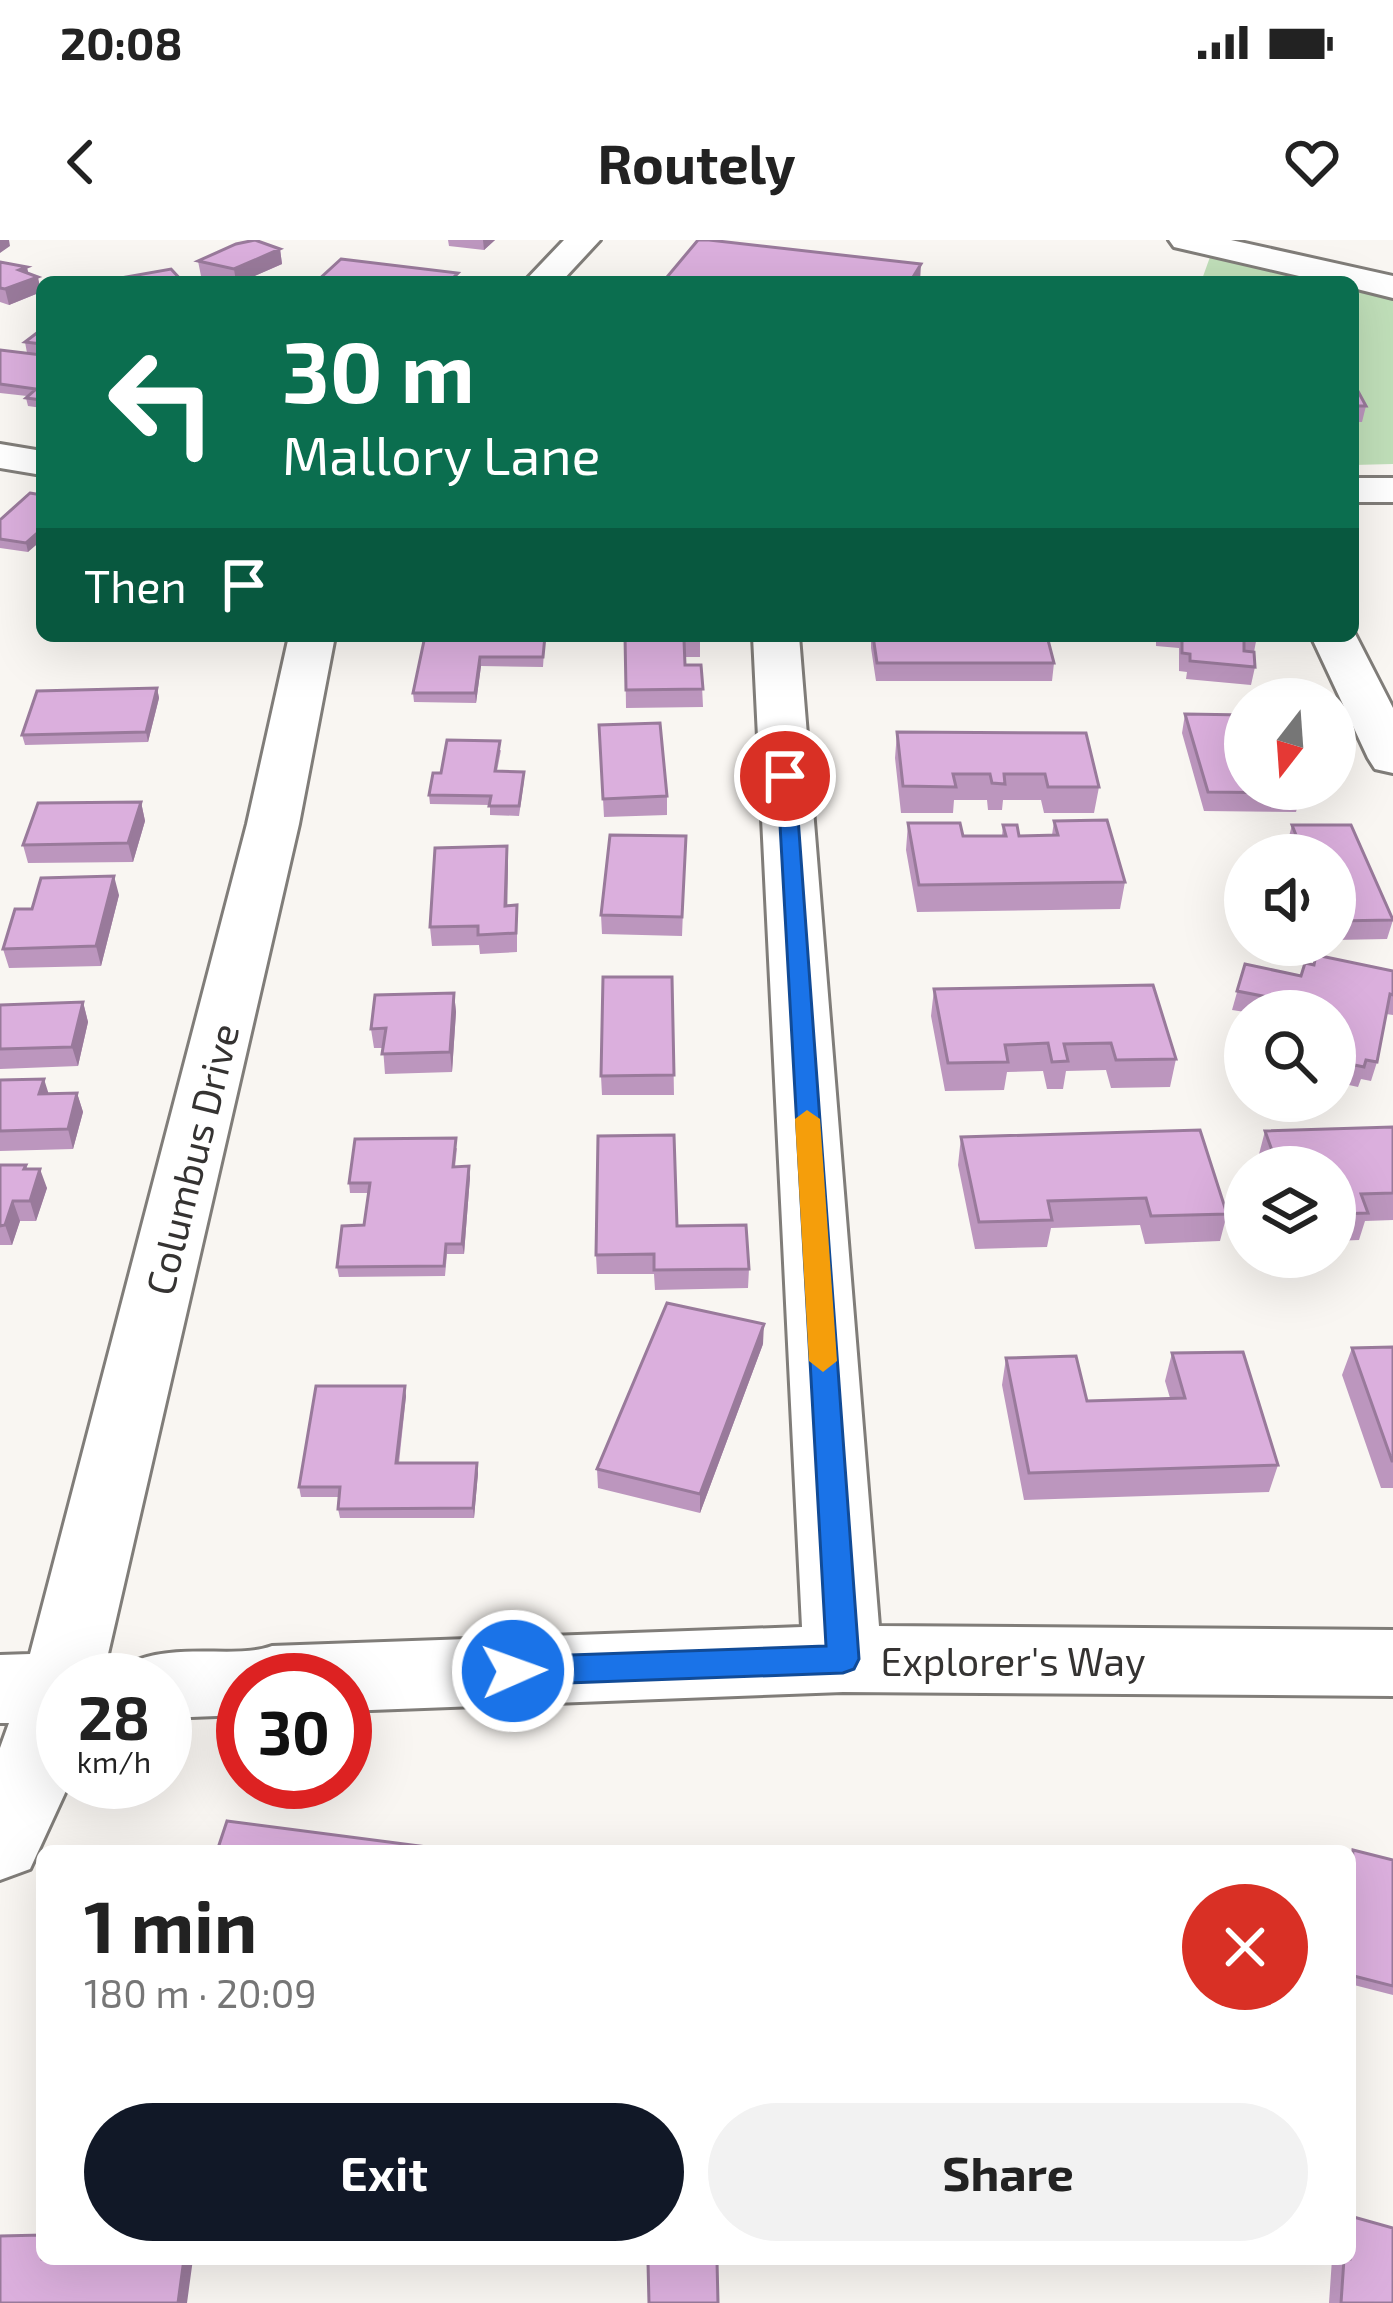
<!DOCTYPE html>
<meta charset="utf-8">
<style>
:root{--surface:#fff;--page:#f2f2f2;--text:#222;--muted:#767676;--accent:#111827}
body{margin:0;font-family:"Exo 2",sans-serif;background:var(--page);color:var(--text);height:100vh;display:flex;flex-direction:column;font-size:45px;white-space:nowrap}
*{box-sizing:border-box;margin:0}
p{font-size:39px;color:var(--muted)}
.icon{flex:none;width:66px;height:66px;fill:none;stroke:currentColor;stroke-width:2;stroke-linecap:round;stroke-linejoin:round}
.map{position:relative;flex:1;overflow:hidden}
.details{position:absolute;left:36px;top:1605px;width:1320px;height:420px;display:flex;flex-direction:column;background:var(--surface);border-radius:18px;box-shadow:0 12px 48px #0002}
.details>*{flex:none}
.guide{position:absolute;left:36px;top:36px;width:1323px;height:366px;border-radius:18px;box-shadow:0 12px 48px #0002;background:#0b6e4f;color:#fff;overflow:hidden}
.needle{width:78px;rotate:197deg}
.fabs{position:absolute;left:1224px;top:438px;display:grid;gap:24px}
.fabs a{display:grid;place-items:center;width:132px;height:132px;border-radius:50%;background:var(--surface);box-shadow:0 12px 48px #0002;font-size:60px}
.speed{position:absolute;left:36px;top:1413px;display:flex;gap:24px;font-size:60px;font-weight:700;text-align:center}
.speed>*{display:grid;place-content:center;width:156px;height:156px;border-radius:50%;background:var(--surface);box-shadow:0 12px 48px #0002;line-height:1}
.speed small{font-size:30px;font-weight:400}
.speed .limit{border:18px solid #d22;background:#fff;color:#111}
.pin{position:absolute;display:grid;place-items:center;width:102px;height:102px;color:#fff;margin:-51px;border:6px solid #fff;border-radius:50%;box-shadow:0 3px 12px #0007}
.me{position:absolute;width:132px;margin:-66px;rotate:88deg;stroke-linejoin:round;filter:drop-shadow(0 0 9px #0008)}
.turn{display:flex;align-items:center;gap:42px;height:252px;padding:0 48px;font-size:54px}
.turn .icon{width:156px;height:156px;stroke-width:2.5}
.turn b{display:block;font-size:84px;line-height:102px}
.then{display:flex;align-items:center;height:114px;padding:0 48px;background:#0003;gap:24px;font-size:45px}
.round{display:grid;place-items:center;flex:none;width:126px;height:126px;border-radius:63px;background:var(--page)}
.summary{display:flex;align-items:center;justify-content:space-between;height:204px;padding:0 48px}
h1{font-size:72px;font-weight:700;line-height:90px}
.action{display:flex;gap:24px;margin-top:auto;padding:24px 48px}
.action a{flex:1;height:138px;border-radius:72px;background:var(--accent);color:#fff;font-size:48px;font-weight:700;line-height:138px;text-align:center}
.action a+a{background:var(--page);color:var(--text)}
.status{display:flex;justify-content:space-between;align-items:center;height:84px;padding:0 60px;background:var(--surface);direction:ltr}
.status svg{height:33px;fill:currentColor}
header{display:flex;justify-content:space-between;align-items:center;height:156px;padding:0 48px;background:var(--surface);font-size:54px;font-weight:700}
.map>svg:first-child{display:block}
.green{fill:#c0dfb9}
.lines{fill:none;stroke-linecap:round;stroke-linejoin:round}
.minor-casing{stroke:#807d79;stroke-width:6}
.minor{fill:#fff;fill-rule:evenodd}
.wall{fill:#bc96be}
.shaded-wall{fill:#997a9b}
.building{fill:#dbafdd;stroke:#997a9b;stroke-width:3}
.route{fill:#1a73e8;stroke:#114b97;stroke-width:3}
.slow{fill:#f59e0b}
.labels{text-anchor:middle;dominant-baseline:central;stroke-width:9;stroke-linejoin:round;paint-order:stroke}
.street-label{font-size:39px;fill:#353332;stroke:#fff}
</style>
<div class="status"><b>20:08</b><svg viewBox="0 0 49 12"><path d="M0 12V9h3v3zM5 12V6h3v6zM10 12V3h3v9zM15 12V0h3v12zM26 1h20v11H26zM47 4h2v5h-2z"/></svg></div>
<header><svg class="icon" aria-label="back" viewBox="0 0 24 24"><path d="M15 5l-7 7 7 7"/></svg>Routely<svg class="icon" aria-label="heart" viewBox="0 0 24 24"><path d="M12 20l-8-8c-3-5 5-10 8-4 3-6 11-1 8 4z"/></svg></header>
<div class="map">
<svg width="1393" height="2063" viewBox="0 0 1393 2063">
<rect width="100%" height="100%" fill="#f9f6f2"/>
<path class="green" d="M 1210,17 L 1319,42 L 1201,42 Z
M 1353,50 L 1393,59 L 1393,224 L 1353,225 Z"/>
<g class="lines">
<defs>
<path id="minor" d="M 564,0 L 600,0 L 561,42 L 524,42 Z
M 1169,0 L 1231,0 L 1393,36 L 1393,58 L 1353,48 L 1353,42 L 1325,42 L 1174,7 Z
M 0,204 L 42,211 L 42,235 L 0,228 Z
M 1353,238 L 1393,238 L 1393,262 L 1353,262 Z
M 1353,390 L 1393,468 L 1393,533 L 1375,529 L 1368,518 L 1311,396 L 1353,396 Z
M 289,396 L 335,396 L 299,584 L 102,1440 L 63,1440 L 63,1542 L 70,1542 L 30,1629 L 0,1640 L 0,1508 L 9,1483 L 0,1483 L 0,1415 L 30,1414 L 247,584 Z
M 753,396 L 799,396 L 879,1386 L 1393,1390 L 1393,1456 L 843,1452 L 345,1471 L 345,1440 L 243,1440 L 243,1475 L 165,1478 L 165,1440 L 127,1440 L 137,1420 C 185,1403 237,1419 272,1406 L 802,1387 Z"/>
</defs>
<use href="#minor" class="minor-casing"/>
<use href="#minor" class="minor"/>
</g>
<path class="wall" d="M 448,0 L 495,0 L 484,10 L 449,6 Z
M 280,9 L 282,24 L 241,42 L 227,42 L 201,36 L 198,21 Z
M 0,22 L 29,33 L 41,52 L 9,65 L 0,62 Z
M 667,37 L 920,42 L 667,42 Z
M 42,89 L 42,168 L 28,166 L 26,158 L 27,156 L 0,153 L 0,110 L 27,113 L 25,102 Z
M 1353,142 L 1366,166 L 1362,182 L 1353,182 Z
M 42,255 L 28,312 L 0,308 L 0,280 Z
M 425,396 L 545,396 L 543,427 L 481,426 L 476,463 L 414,462 L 413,453 Z
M 625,396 L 700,396 L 700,417 L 685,417 L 685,425 L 701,425 L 703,467 L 626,468 Z
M 871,396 L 1047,396 L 1054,423 L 1052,441 L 876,441 L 871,408 Z
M 1156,396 L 1257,396 L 1254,412 L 1255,427 L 1251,445 L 1186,439 L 1187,432 L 1179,431 L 1179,408 L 1156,406 Z
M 157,448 L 159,458 L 148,502 L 25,505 L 22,495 Z
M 1185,474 L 1301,553 L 1296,572 L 1204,571 L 1182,493 Z
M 599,485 L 667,556 L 667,575 L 604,577 Z
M 897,492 L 1099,547 L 1094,573 L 1044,573 L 1041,560 L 1003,560 L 1002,570 L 988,570 L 987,560 L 954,560 L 953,573 L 901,573 L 895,518 Z
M 501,510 L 497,531 L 524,541 L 519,576 L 490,575 L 490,565 L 430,564 L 429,555 L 441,533 Z
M 141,562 L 145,581 L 133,622 L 28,623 L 23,605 Z
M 1054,581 L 1125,642 L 1120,669 L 917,672 L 906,610 L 908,583 L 963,596 L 1002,596 L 1003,585 L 1019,596 L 1052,595 Z
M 1292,585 L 1351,585 L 1393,680 L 1387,699 L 1335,700 L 1335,615 L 1292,615 L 1287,604 Z
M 686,596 L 682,696 L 602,694 L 601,675 Z
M 507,606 L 507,666 L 517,665 L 517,712 L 480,714 L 479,705 L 432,706 L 430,687 Z
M 119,655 L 101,726 L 9,728 L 3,709 L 32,669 Z
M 1245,724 L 1301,736 L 1314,725 L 1393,731 L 1393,775 L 1386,774 L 1377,822 L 1371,841 L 1361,839 L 1358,847 L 1335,842 L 1335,771 L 1245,772 L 1232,770 Z
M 672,737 L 674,855 L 602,855 L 601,836 Z
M 934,749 L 1176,819 L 1170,847 L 1111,848 L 1106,830 L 1066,831 L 1063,849 L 1047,849 L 1043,831 L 1007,832 L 1004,850 L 945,851 L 931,776 Z
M 454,753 L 456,772 L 452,832 L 385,834 L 383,808 L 374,808 L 371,789 Z
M 83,762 L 88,782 L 78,826 L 0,829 L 0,765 Z
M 0,840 L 48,854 L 77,853 L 83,872 L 73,909 L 0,911 Z
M 1393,887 L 1393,980 L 1365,981 L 1359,1000 L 1335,1001 L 1335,927 L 1261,927 L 1258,918 L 1265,891 Z
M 961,897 L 1227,974 L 1220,1001 L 1145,1004 L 1140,985 L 1051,988 L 1047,1007 L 975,1009 L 958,925 Z
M 457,908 L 455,927 L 470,937 L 464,1014 L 447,1014 L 445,1036 L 339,1037 L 337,1027 L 364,985 L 369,953 L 350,953 L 349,943 Z
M 0,925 L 26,925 L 27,929 L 47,948 L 36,981 L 20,981 L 12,1005 L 0,1005 Z
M 677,986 L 749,1029 L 748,1048 L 655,1050 L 654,1034 L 597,1034 L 596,1015 Z
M 763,1104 L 700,1273 L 598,1248 L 597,1229 Z
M 1393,1107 L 1393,1248 L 1381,1248 L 1342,1135 L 1352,1108 Z
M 1172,1113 L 1278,1225 L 1269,1252 L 1024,1260 L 1002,1145 L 1006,1118 L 1087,1161 L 1170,1158 L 1165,1141 Z
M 406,1156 L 399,1223 L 478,1233 L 474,1278 L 340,1278 L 338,1269 L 339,1257 L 301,1257 L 299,1247 Z
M 1353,1610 L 1393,1620 L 1393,1755 L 1350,1744 L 1350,1617 Z
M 1332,2019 L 1350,2019 L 1393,2063 L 1329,2063 Z"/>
<path class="shaded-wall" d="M 0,0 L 9,0 L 10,6 L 0,13 Z
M 483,0 L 495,0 L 484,10 Z
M 280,9 L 282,24 L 241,42 L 236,42 L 234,29 Z
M 921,24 L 920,42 L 910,42 Z
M 27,27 L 30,40 L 38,37 L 41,52 L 9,65 L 5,49 L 19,30 Z
M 42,289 L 42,300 L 28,312 L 26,303 Z
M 480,417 L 481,426 L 476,463 L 475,453 Z
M 157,448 L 159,458 L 148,502 L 146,492 Z
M 141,562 L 145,581 L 133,622 L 128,603 Z
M 507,606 L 508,625 L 507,685 L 505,666 Z
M 114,636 L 119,655 L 101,726 L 96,706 Z
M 454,753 L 456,772 L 452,832 L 450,812 Z
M 83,762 L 88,782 L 78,826 L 72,807 Z
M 44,839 L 50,858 L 39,854 Z
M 77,853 L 83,872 L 73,909 L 68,889 Z
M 469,926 L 470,937 L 464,1014 L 462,1004 Z
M 40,929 L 47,948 L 36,981 L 30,961 Z
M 13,961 L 20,981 L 12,1005 L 5,985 Z
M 764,1084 L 763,1104 L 700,1273 L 700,1254 Z
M 405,1146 L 406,1156 L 397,1233 L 396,1223 Z
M 477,1223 L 478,1233 L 474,1278 L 473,1268 Z
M 184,2019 L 193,2019 L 187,2063 L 178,2063 Z"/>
<path class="building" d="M 255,0 L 280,9 L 234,29 L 198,21 L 236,4 Z
M 698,0 L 709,0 L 921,24 L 910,42 L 711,42 L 667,37 Z
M 341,19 L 458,33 L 449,42 L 316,42 Z
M 0,22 L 27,27 L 19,30 L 38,37 L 5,49 L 0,48 Z
M 171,29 L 183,42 L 98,42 Z
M 42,89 L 42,104 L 25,102 Z
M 0,110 L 42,115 L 42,160 L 26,158 L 36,149 L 0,144 Z
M 1353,142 L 1366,166 L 1353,166 Z
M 30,253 L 42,255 L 42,289 L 26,303 L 0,299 L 0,280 Z
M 425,396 L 545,396 L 543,417 L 480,417 L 475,453 L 413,453 Z
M 625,396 L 700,396 L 700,399 L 684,400 L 685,425 L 701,425 L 703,449 L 626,450 Z
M 873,396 L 1047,396 L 1054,423 L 877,423 Z
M 1182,396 L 1244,396 L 1244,411 L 1254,412 L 1255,427 L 1190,421 L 1190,414 L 1182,413 Z
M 157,448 L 146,492 L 22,495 L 37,451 Z
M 1185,474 L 1245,475 L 1245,549 L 1299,549 L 1301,553 L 1208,552 Z
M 660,483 L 667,556 L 603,559 L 599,485 Z
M 897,492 L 1086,493 L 1099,547 L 1048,547 L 1045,534 L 1004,534 L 1005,544 L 992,543 L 990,534 L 953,534 L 956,547 L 903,546 Z
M 447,500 L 500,501 L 495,531 L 524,532 L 519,566 L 489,566 L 491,556 L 429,555 L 433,533 L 441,533 Z
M 141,562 L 128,603 L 23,605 L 38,563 Z
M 1107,580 L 1125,642 L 919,645 L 908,583 L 960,583 L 963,596 L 1006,596 L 1003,585 L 1017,585 L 1019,596 L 1058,595 L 1054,581 Z
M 1292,585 L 1351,585 L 1393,680 L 1335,681 L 1335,615 L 1304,615 Z
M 610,595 L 686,596 L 682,677 L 601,675 Z
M 507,606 L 505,666 L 517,665 L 516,693 L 478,695 L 478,686 L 430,687 L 435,608 Z
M 114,636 L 96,706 L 3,709 L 15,669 L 32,669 L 41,638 Z
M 1316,715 L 1393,731 L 1393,755 L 1390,754 L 1377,822 L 1366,820 L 1364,827 L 1335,821 L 1335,771 L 1280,771 L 1283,760 L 1237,751 L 1245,724 L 1301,736 L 1305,723 L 1314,725 Z
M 603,737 L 672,737 L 674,835 L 601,836 Z
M 1153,745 L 1176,819 L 1116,820 L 1111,803 L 1064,804 L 1068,821 L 1052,822 L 1048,803 L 1005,805 L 1008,822 L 948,823 L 934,749 Z
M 454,753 L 450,812 L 382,814 L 386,788 L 371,789 L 375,755 Z
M 83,762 L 72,807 L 0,809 L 0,765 Z
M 44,839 L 39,854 L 77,853 L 68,889 L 0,891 L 0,840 Z
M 1393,887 L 1393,953 L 1361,954 L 1368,973 L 1335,974 L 1335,927 L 1278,927 L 1265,891 Z
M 1200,890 L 1227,974 L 1151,976 L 1146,958 L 1048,961 L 1052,980 L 979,982 L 961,897 Z
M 674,895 L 677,986 L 746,985 L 749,1029 L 654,1030 L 654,1014 L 596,1015 L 598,896 Z
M 456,898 L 453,927 L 469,926 L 462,1004 L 446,1004 L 444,1026 L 337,1027 L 342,986 L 364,985 L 370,943 L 349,943 L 355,899 Z
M 0,925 L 26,925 L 24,929 L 40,929 L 30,961 L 13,961 L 5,985 L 0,986 Z
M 667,1063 L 764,1084 L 700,1254 L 597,1229 Z
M 1393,1107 L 1393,1221 L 1392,1221 L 1352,1108 Z
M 1243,1112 L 1278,1225 L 1029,1233 L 1006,1118 L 1076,1116 L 1087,1161 L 1185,1158 L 1172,1113 Z
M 316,1146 L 405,1146 L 396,1223 L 477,1223 L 473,1268 L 338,1269 L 340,1247 L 299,1247 Z
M 227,1581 L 458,1611 L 217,1611 Z
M 1353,1610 L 1393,1620 L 1393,1746 L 1350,1735 L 1350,1658 Z
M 1350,1976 L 1393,1988 L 1393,2063 L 1341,2063 L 1344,2019 L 1350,2019 Z
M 42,1995 L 42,2019 L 184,2019 L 178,2063 L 0,2063 L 0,1996 Z
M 717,2021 L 718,2063 L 649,2063 L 648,2023 Z"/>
<path class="route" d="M 777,531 L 795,536 L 859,1419 L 854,1429 L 843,1433 L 513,1445 L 502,1441 L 497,1431 L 502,1421 L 513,1417 L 826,1406 Z"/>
<path class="slow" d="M 807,870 L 820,879 L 837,1121 L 823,1132 L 809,1121 L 795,879 Z"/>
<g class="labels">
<g class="street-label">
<text transform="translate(191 919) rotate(-76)">Columbus Drive</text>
<text x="1013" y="1420">Explorer's Way</text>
</g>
</g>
</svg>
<div class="fabs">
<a><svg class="needle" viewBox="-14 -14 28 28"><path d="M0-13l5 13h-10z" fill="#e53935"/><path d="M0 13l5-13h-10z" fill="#767676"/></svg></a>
<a><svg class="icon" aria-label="sound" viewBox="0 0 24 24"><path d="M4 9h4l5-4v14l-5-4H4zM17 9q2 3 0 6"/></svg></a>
<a><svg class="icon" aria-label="search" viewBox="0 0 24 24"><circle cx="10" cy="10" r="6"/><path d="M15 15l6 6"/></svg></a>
<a><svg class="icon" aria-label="layers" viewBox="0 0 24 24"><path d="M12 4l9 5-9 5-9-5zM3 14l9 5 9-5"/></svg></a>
</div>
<div class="speed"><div>28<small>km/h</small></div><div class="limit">30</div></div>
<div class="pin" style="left:785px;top:536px;background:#d93025"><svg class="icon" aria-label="arrive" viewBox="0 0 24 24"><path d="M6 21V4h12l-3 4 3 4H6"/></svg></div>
<svg class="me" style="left:513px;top:1431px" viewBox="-20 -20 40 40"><circle r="17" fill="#1a73e8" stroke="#fff" stroke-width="3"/><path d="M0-11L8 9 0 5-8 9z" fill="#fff"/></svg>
<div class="guide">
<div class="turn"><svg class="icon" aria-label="left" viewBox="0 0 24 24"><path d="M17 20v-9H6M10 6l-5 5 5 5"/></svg><div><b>30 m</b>Mallory Lane</div></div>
<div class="then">Then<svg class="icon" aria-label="arrive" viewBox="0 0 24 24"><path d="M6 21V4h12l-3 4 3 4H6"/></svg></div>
</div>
<section class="details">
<div class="summary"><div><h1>1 min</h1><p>180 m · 20:09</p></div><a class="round" style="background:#d93025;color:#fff"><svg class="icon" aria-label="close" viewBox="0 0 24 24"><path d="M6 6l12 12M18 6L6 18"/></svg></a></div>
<div class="action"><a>Exit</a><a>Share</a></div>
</section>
</div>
